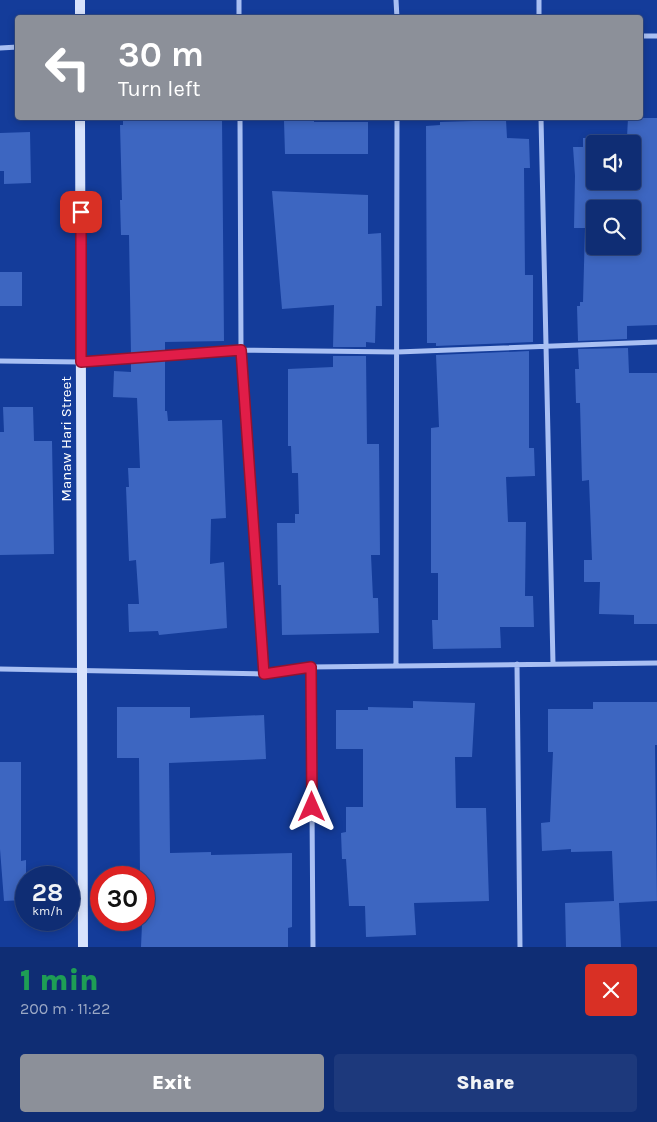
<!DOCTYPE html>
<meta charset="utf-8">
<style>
:root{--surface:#0f2d74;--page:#1d397c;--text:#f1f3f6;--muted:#9ba8c5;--line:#2f4986;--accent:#8c9099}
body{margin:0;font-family:Karla,sans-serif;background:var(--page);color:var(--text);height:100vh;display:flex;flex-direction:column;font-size:19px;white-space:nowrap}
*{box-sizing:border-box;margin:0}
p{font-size:16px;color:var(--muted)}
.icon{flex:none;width:28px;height:28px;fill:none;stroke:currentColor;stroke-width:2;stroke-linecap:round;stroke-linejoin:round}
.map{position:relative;height:947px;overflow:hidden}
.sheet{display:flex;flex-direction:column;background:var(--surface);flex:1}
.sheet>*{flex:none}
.banner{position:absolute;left:15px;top:15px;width:628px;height:105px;border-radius:5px;box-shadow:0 2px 8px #0003,0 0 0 1px var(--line);background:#8c9099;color:#fff;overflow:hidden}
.buttons{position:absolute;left:586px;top:135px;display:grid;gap:10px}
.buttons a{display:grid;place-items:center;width:55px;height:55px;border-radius:5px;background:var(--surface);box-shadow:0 2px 8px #0003,0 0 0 1px var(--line);font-size:25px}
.speed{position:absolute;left:15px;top:866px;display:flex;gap:10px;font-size:25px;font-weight:700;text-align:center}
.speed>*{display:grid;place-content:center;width:65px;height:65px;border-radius:50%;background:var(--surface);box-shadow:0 2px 8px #0003,0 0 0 1px var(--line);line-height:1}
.speed small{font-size:12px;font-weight:400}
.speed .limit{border:8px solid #d22;background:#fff;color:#111}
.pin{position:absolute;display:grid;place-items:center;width:42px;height:42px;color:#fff;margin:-21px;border-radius:10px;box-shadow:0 2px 8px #0006}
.me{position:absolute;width:55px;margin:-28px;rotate:0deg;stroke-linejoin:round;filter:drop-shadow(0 0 4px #0008)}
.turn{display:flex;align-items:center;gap:18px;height:105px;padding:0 20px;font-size:22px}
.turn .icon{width:65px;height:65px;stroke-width:2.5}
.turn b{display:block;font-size:35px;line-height:42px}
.round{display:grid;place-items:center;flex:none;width:52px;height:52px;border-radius:5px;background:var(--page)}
.headline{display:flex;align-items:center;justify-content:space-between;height:85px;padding:0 20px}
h1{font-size:30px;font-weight:800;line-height:38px;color:#1e9e55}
.cta{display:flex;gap:10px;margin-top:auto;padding:10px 20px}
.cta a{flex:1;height:58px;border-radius:5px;background:var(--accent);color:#fff;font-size:20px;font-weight:800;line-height:58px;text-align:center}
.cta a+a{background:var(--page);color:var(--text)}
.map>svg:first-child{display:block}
.building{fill:#3d66c1;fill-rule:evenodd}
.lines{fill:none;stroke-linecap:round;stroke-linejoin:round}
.street{stroke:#a9c0f3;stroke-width:5}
.secondary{stroke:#d8e3fc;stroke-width:10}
.route-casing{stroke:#92132f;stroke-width:12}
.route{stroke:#e11d48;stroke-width:9}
.labels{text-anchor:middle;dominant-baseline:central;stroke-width:4;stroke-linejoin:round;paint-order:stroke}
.street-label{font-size:15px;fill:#fff;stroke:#143c9a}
</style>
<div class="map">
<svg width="657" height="947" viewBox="0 0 657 947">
<rect width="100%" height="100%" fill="#143c9a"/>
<path class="building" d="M 123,118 L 222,118 L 224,341 L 165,342 L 165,351 L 131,354 L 129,235 L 121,235 L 120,200 L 122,200 L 120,125 L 123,125 Z
M 628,118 L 657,118 L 657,325 L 627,326 L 627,339 L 578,341 L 577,306 L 580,306 L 580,302 L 583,302 L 585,228 L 574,228 L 575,176 L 573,147 L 583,147 L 583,138 L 627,137 ZM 595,144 L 632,144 L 632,181 L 595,181 ZM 595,209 L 632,209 L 632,246 L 595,246 Z
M 314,119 L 314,122 L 368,122 L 368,154 L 285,154 L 284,121 Z
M 506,120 L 507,138 L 529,139 L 530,168 L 524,168 L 525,275 L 533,275 L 533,342 L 436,346 L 436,343 L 427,343 L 426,126 L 440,125 L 440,122 Z
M 30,132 L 31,183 L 4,184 L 4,171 L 0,171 L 0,133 Z
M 272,191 L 368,195 L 368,234 L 381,233 L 382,306 L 376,306 L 375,343 L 366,342 L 366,347 L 333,347 L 334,305 L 282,309 Z
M 0,272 L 22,272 L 22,306 L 0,306 Z
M 628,348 L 629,373 L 657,373 L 657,624 L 634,624 L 634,615 L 599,614 L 600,582 L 584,582 L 584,560 L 592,560 L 589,480 L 582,481 L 580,403 L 576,403 L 575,369 L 579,369 L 578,349 Z
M 529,351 L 529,448 L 534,448 L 535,476 L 506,477 L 508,522 L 526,522 L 525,596 L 533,596 L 534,627 L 500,627 L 501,648 L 433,649 L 432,620 L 438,620 L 438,573 L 431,573 L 431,428 L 439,427 L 436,355 Z
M 333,356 L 366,356 L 367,444 L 379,444 L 380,555 L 371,555 L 373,598 L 378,598 L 379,633 L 282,635 L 281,585 L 278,585 L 277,523 L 295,523 L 295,514 L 299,514 L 298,473 L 292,473 L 291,446 L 288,446 L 288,369 L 333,367 Z
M 165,360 L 165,411 L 167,411 L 168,421 L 222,420 L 226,518 L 211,519 L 210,564 L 224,562 L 227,628 L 159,635 L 158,631 L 129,632 L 128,604 L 139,604 L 136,560 L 129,561 L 126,487 L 129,487 L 128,468 L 140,468 L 137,398 L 113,397 L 114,371 L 131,372 L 131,363 Z
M 3,407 L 33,407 L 34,441 L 52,441 L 54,554 L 0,555 L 0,432 L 4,432 Z
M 413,701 L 475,703 L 472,757 L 455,757 L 456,808 L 486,808 L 489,901 L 414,903 L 416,935 L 366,937 L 365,906 L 349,906 L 346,859 L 342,859 L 341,833 L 346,832 L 346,807 L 363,807 L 363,749 L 336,749 L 336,710 L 368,710 L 368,707 L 413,708 Z
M 593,702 L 657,702 L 657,745 L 655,745 L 657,901 L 619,903 L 621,947 L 566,947 L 565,903 L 614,901 L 612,851 L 571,852 L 571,849 L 542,851 L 541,823 L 550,822 L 553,752 L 548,752 L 548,709 L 593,709 Z
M 117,707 L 190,707 L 190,718 L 264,715 L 266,759 L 169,763 L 170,853 L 211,852 L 211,855 L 292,853 L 292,927 L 288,928 L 288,947 L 141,947 L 144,878 L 140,878 L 139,758 L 117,758 Z
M 0,762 L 21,762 L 21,861 L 26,860 L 26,900 L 4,901 L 0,849 Z"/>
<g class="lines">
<path class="street" d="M 239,0 L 239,18
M 396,0 L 397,18
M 539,0 L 539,18
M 640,36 L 657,36
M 0,48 L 18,47
M 240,118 L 241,350 L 264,674
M 541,118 L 553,664
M 0,361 L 81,362 L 241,350 L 397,352 L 657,342
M 517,664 L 520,947
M 396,666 L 397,118
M 311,667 L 313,947
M 0,669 L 264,674 L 311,667 L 657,663"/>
<path class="secondary" d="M 80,0 L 80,18
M 80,118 L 83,947"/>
</g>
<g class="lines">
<defs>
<path id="route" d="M 81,212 L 81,362 L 241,350 L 264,674 L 311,667 L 312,807"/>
</defs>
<use href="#route" class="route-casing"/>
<use href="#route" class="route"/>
</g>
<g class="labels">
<g class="street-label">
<text transform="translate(66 439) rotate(-90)">Manaw Hari Street</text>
</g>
</g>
</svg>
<div class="buttons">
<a><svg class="icon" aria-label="sound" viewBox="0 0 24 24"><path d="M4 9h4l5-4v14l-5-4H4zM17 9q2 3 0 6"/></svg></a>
<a><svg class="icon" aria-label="search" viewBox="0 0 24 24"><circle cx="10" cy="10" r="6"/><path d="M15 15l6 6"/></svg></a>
</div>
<div class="speed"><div>28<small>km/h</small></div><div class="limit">30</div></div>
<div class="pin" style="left:81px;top:212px;background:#d93025"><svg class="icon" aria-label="arrive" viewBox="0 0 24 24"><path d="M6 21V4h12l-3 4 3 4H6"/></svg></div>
<svg class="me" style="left:312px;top:807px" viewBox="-20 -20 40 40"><path d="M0-17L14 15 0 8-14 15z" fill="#e11d48" stroke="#fff" stroke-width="4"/></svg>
<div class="banner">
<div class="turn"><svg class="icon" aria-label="left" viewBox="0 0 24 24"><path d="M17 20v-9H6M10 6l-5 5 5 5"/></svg><div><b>30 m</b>Turn left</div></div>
</div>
</div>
<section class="sheet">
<div class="headline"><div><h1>1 min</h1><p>200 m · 11:22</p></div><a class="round" style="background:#d93025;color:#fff"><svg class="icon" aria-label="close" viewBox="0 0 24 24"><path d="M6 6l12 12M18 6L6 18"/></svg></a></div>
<div class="cta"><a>Exit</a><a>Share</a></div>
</section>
